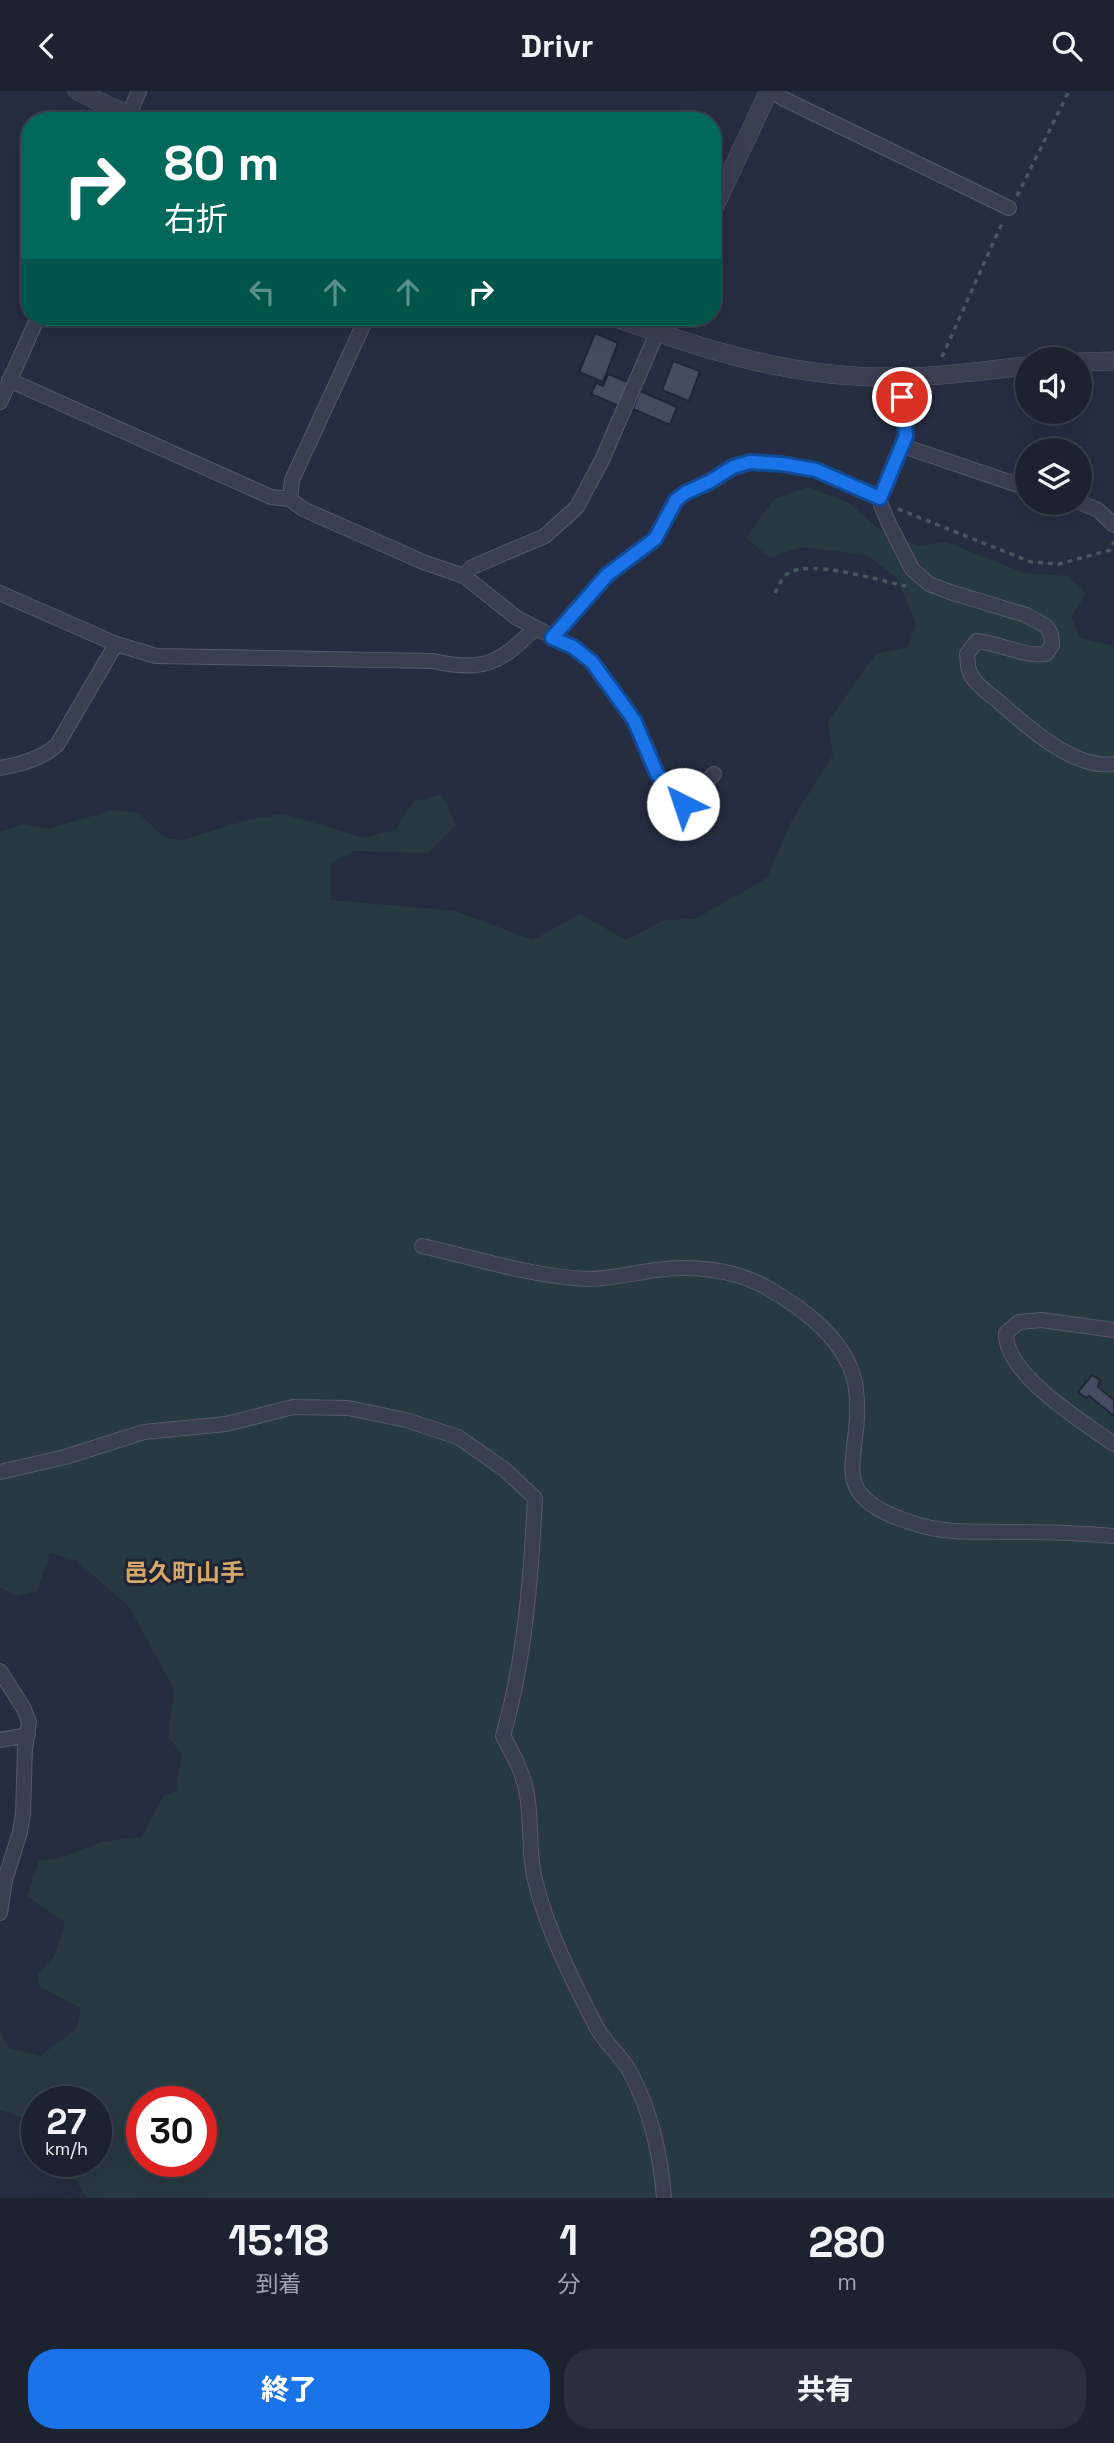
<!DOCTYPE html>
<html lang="ja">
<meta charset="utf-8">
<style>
:root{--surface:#1c2230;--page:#292f3c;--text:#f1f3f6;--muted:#a0a4ab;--line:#3a3f4c;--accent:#1a73e8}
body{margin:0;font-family:"Space Grotesk","Noto Sans JP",sans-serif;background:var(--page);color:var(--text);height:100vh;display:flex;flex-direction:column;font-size:26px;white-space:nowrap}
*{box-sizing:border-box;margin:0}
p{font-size:23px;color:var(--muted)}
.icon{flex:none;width:38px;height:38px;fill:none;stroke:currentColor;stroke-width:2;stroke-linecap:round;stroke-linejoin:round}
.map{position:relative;height:2107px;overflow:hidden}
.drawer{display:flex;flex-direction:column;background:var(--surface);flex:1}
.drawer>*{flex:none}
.banner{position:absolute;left:21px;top:21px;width:700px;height:214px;border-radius:28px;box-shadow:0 7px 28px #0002,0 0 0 2px var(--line);background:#00695c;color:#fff;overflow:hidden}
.fabs{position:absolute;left:1015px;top:256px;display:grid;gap:14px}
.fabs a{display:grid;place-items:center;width:77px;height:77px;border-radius:50%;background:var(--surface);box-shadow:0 7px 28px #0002,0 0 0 2px var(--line);font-size:35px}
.speed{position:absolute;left:21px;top:1995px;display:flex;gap:14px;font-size:35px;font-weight:700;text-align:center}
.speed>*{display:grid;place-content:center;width:91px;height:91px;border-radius:50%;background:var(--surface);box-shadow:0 7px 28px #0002,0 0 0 2px var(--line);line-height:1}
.speed small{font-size:18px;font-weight:400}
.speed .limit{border:10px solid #d22;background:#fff;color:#111}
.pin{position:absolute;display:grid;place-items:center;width:60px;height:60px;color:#fff;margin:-30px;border:4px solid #fff;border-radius:50%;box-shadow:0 2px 7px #0007}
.me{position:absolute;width:77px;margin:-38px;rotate:319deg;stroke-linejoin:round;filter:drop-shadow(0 0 5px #0008)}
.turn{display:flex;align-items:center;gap:24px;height:147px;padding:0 28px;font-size:32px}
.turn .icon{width:91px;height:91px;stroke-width:2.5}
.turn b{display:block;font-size:49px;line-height:60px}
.lanes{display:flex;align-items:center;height:66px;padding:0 28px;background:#0003;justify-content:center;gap:35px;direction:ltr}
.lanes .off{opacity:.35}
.eta{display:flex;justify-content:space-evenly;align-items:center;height:119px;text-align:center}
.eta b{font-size:42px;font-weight:800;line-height:49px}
.primary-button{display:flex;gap:14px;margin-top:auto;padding:14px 28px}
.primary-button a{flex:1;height:80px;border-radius:28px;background:var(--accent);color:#fff;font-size:28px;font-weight:800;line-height:80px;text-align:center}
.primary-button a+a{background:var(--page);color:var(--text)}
header{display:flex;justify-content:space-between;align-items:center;height:91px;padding:0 28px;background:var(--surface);font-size:32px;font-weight:800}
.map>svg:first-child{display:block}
.green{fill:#283a41;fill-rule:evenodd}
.building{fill:#454c62;stroke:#212637;stroke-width:2}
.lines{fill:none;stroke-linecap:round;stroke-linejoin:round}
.minor-casing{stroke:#555a6a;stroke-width:16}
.tertiary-casing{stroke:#555a6a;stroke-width:19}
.path{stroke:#46575e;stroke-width:3.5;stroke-dasharray:5 5;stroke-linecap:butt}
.minor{stroke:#3a3f50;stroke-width:14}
.tertiary{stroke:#3a3f50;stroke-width:18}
.route-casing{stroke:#114b97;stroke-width:18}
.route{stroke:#1a73e8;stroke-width:12}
.labels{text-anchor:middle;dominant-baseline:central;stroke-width:6;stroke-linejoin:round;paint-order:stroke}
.quarter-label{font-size:24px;font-weight:bold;fill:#d5a867;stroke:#1f2435}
</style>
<header><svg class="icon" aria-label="back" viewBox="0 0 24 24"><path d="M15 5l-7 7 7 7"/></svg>Drivr<svg class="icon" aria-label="search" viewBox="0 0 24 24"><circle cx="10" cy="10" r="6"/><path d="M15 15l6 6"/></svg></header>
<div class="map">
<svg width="1114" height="2107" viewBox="0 0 1114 2107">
<rect width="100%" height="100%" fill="#262d40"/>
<path class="green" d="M 808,396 L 849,412 L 886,444 L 920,455 L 946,451 L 1024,482 L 1067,485 L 1086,503 L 1071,526 L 1080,547 L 1114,555 L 1114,2107 L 87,2107 L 64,2070 L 96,2070 L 96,2011 L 37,2011 L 37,2032 L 0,2019 L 0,1940 L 8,1957 L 40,1965 L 76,1938 L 81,1917 L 40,1896 L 38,1883 L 55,1864 L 65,1831 L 27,1805 L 39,1769 L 58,1768 L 104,1750 L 142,1746 L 163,1705 L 176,1700 L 182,1663 L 168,1646 L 174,1598 L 129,1516 L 76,1469 L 50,1462 L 37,1500 L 16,1505 L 0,1496 L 0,741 L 24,733 L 49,738 L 112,719 L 138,722 L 165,747 L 182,749 L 248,729 L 284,723 L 364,747 L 395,739 L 413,711 L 442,703 L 456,734 L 428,762 L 354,760 L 331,772 L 331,809 L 455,820 L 533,849 L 580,823 L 626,849 L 665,829 L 695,828 L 767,787 L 791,731 L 833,664 L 828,630 L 876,563 L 908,556 L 916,533 L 896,486 L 866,464 L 801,456 L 770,467 L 746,447 L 774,408 ZM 142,2011 L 201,2011 L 201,2070 L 142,2070 Z"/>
<path class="building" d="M 595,242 L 618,252 L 603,291 L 579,281 Z
M 673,270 L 700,280 L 689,310 L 662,299 Z
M 608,283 L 630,292 L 619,315 L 591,303 L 596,292 L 603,295 Z
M 640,300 L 677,316 L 670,334 L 633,318 Z
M 1092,1284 L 1100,1289 L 1098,1296 L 1114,1309 L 1114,1325 L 1089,1305 L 1086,1307 L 1078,1301 Z"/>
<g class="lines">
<defs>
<path id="minor" d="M 772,0 L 784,8 L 1009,117
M 126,30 L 139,0
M 899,286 L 906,345 L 880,406 L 881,414 L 889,433 L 912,478 L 929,493 L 950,501 L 1026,524 L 1046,535 L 1051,543 L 1052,554 L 1046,563 C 1023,566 1000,552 977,550 L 967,563 C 968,567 967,574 969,579 C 973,592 988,602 998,610 C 1025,634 1074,679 1114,673
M 9,289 L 271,406 L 290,408 L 303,418 L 423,471 L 464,485 L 517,527 L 573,556 L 592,571 L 634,629 L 657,683 L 683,713 L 714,683
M 0,311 L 38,226
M 903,355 L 1027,397
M 290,408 L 292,389 L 367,226
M 1079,411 L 1098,419 L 1114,434
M 464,485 L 472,476 L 545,445 L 577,416 L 602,369 L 657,242
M 0,502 L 116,553 L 156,565 L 433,570 C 482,581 500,573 534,538
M 552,547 L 607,484 L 655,448 L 676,409 L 685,402 L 709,392 L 733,377 L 750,371 L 782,373 L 815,379 L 880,406
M 0,677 C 21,673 41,668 57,654 L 116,553
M 422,1155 C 475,1167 534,1186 588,1188 C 611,1188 633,1182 656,1179 C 691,1174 732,1178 764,1195 C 802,1216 850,1251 856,1298 C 865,1370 817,1404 919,1434 C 949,1443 982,1440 1014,1441 C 1047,1441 1081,1442 1114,1445
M 1114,1239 L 1042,1229 L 1019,1231 L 1006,1242 C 1005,1284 1083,1331 1114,1353
M 0,1381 L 65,1366 L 144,1341 L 226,1333 L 293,1316 L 348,1317 L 406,1329 L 458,1346 L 504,1378 L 535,1407 C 531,1487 525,1568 503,1645 C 513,1663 524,1683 527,1704 C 532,1732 528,1761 535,1789 C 547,1840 573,1890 597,1937 C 605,1952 620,1964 629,1979 C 650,2017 661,2064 664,2107
M 0,1580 L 24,1618 L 29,1631 L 25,1658 L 23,1722 L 20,1741 L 5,1789 L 0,1822
M 0,1649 L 28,1644"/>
<path id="tertiary" d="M 77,0 L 141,30
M 712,121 L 769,0
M 614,226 C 709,261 797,288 900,286 C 942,286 985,279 1027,275
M 1080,271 L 1114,270"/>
</defs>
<use href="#minor" class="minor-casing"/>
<use href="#tertiary" class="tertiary-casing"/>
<path class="path" d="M 1017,105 L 1069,0
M 942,266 L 1003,130
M 898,418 L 1031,471 L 1059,473 L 1110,459 L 1114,451
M 775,502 C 778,495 782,487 787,483 C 810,467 879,490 906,495"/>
<use href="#minor" class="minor"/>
<use href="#tertiary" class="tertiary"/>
</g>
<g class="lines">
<defs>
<path id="route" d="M 683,713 L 657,683 L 634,629 L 592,571 L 573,556 L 552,547 L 607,484 L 655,448 L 676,409 L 685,402 L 709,391 L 733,376 L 750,371 L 782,373 L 816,379 L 880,407 L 906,345 L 902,306"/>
</defs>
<use href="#route" class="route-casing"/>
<use href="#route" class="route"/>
</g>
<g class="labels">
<g class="quarter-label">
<text x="184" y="1481">邑久町山手</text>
</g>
</g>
</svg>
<div class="fabs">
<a><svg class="icon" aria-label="sound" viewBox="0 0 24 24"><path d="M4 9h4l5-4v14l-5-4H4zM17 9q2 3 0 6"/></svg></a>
<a><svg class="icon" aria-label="layers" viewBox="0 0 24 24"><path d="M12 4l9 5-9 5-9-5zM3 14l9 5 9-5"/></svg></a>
</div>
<div class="speed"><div>27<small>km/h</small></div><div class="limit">30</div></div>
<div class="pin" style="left:902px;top:306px;background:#d93025"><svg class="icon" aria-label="arrive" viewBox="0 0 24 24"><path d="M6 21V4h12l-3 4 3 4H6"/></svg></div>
<svg class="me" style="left:683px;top:713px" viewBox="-20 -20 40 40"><circle r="19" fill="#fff"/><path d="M0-13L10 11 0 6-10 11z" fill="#1a73e8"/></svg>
<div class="banner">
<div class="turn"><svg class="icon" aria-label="right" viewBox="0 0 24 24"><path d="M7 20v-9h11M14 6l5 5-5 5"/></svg><div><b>80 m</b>右折</div></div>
<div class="lanes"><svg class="icon off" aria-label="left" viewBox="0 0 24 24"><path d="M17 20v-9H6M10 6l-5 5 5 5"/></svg><svg class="icon off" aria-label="ahead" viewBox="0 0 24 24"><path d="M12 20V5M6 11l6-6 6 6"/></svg><svg class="icon off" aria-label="ahead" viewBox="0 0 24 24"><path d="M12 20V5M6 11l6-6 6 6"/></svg><svg class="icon" aria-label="right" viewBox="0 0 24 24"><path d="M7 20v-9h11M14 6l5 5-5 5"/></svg></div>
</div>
</div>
<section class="drawer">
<div class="eta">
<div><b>15:18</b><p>到着</p></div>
<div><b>1</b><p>分</p></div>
<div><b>280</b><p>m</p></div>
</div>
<div class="primary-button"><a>終了</a><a>共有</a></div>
</section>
